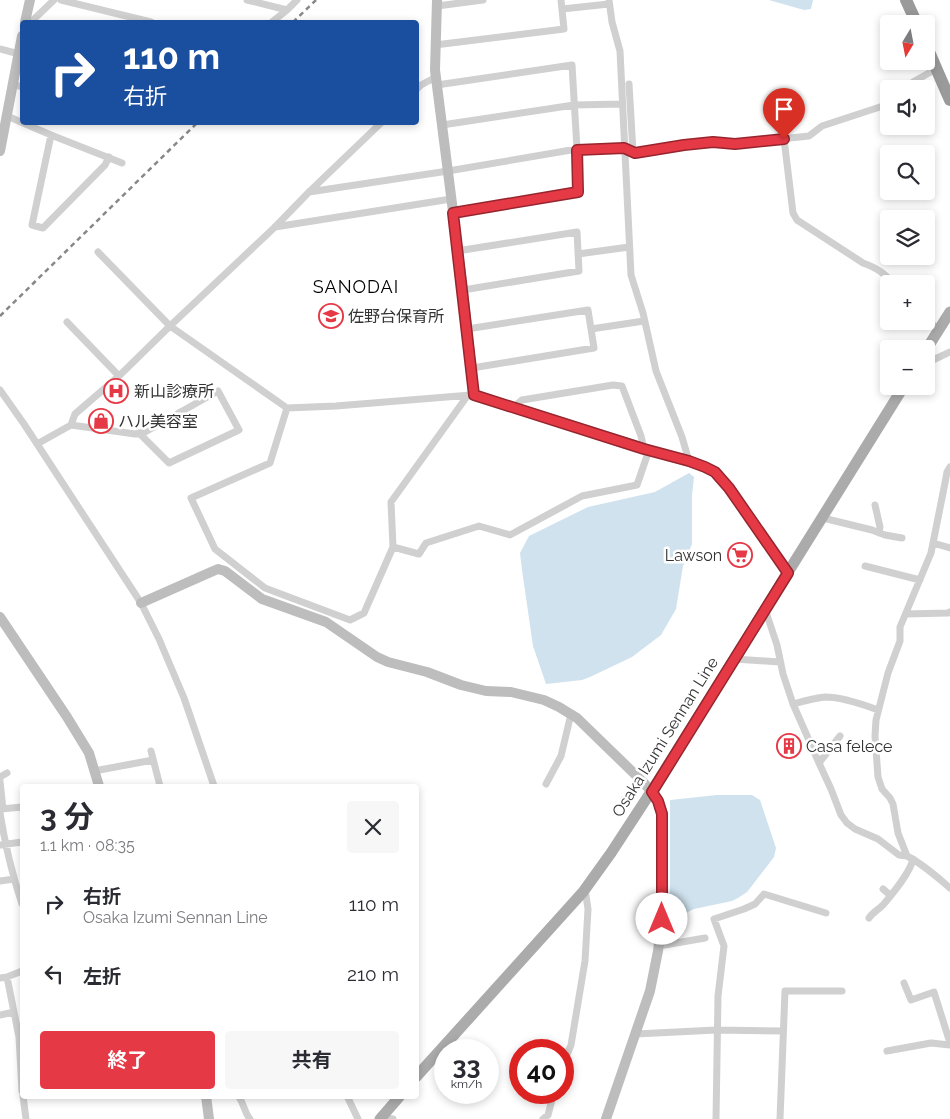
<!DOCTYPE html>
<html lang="ja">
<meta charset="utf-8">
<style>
:root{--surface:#fff;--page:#f7f7f7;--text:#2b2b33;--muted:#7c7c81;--accent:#e63946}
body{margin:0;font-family:Raleway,"Noto Sans JP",sans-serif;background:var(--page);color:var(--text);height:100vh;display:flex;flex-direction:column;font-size:19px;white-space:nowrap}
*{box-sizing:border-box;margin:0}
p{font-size:16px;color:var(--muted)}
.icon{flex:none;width:28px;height:28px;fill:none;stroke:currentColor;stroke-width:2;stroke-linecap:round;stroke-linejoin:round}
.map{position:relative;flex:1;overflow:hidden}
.details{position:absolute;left:20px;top:784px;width:399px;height:315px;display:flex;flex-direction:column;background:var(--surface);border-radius:5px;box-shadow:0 2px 8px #0003}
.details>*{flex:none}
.hud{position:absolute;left:20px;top:20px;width:399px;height:105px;border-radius:5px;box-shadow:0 2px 8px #0003;background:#1a4fa0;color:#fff;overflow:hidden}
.needle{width:32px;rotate:190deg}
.tools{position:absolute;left:880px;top:15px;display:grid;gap:10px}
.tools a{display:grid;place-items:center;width:55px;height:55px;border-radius:5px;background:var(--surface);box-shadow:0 2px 8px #0003;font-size:25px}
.speed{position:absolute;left:434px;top:1039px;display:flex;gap:10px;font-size:25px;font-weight:700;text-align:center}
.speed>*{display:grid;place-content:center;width:65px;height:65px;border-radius:50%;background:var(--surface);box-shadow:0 2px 8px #0003;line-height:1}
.speed small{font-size:12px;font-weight:400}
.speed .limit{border:8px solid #d22;background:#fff;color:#111}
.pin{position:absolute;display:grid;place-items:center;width:42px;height:42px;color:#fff;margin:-51px -21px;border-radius:50% 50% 50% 0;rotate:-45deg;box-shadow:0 0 5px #0007}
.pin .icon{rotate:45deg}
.me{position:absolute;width:55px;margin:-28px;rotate:0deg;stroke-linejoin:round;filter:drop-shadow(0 0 4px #0008)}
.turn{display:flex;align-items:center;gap:18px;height:105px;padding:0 20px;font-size:22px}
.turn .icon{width:65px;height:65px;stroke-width:2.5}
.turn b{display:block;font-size:35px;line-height:42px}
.round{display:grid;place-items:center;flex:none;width:52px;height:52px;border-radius:5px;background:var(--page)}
.head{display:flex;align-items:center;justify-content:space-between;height:85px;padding:0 20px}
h1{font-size:30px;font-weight:700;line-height:38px}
.action{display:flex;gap:10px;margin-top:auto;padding:10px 20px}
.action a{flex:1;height:58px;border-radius:5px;background:var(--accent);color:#fff;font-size:20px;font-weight:700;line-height:58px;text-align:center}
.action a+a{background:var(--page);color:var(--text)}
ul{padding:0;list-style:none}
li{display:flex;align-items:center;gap:15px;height:70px;padding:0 20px}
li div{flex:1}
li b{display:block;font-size:19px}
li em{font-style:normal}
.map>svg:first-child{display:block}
.water{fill:#cfe2ee}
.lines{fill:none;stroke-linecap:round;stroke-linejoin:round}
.street{stroke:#d0d0d0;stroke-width:7}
.secondary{stroke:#bdbdbd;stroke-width:10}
.primary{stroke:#ababab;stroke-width:11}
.highway{stroke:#9a9a9a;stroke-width:12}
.rail{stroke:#888;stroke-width:2.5;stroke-dasharray:5 4;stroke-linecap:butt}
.route-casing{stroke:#96252e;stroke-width:12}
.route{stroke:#e63946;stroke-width:9}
.labels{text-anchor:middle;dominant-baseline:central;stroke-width:5;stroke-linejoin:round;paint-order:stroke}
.poi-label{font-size:16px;fill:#333;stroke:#fff;text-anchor:start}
.street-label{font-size:16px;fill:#333;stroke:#fff}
.neighbourhood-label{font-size:18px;letter-spacing:1px;fill:#000;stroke:#fff}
</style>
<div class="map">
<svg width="950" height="1119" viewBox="0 0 950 1119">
<rect width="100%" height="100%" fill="#fff"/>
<path class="water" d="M 769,0 L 813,0 L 811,9 L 804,10 Z
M 689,473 L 694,477 L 692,495 L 692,544 L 683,566 L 676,609 L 661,635 L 632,657 L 590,677 L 582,680 L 546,684 L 533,646 L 522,570 L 520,553 L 529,536 L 588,507 L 655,492 Z
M 717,795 L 752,795 L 760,800 L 776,848 L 774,857 L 751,887 L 747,892 L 738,898 L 732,901 L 694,909 L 670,921 L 670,800 Z"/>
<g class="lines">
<path class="street" d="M 61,0 L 151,22
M 247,0 L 287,10 L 297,0
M 609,0 L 612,22 L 620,51 L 631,275 L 643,313 L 656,371 L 682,437 L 689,461
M 437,6 L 483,0
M 562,9 L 609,4
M 28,22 L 32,21 L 54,0
M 272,22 L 287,10
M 435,45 L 564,29 L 561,0
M 0,49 L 19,54
M 13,84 L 22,87
M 629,84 L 633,152
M 437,85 L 572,65 L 577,149 L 578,192 L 453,213
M 906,89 L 913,82 L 936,69
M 416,90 L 421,85 L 436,77
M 7,116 L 51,135 L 122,163
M 442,125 L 574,105 L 622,104
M 51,135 L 32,225 L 43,228 L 105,165 L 109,157
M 784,139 L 793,213 L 797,220 L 863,263 C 877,268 884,273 894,284
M 309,192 L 448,171 L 577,149 L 624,148 L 635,153 L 684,145 L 713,142 L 735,144 L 809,136 L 822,126 L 889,104
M 275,227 L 451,199
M 457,251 L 577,232 L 579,271 L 463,290
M 98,252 L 170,326 L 287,408 L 270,463 L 191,498 L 215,549 L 265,588 L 350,620 L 364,613 L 393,547 L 391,502 L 468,395
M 578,254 L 629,247
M 926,318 L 939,330
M 67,322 L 119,376
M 467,329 L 588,310 L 594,348 L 472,368
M 591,329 L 644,321
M 926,361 L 933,360 L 950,352
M 0,390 L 24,424 L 141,603 L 159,639 L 184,698 L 214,786
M 514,407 L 522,400 L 613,385 L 622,386 L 641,436 L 644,449
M 287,408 L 336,406 L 471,395
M 71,425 L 135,434 L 145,432 L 218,391 L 239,430 L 169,463 L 139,433
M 37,444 L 71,425 L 75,414 L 119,376 L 170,326 L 275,227 L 309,192 L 382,122
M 950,467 L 947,472 L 945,483 L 931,553 L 900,627 L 900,641 L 888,673 L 876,720 L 875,736 L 878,777 L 882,789 L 890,798 L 893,804 L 898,833 L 907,856 C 923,864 936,876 950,888
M 875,505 L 880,527 L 879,533
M 823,517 L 827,519 L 872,530 L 885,535 L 902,538
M 933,543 L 950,548
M 393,547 L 419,554 L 426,543 L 479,526 L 510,535 L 582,496 L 637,485 L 649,450
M 865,566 L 920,580
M 765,609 L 777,645 L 783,674 L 793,704 L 819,763 L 831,789 L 841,815 L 847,823 L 855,829 L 878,839 L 899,855 L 907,856
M 906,614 L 948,613 L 950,612
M 734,659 L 780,662
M 793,704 C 804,701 814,698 825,697 C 842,697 862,704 878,710
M 151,751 L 160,786
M 819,763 L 840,736
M 94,771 L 153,760
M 0,777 L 7,773
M 0,781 L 3,809
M 546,784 L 561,756 L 571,714
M 1,809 L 22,807
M 0,813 C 5,844 12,874 22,904
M 0,845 L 22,842
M 0,881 L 14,879
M 883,889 L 890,895
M 869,918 C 873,912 878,910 883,905 C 893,893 910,873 913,859
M 659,946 L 705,938
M 7,977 L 19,1037 L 22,1091
M 0,978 L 7,977 L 22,971
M 904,983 L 911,1000 L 934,992 L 950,1043
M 0,1015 L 14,1012
M 636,1034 L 716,1030 L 783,1031
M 887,1051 L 931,1043 L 950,1045
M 562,1067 L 571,1045 L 585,961 L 588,909 L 585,889
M 23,1096 L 26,1119
M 238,1096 C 244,1103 244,1112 250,1119
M 347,1096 L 358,1119
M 381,1117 L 393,1119
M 543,1119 L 548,1115 L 554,1092
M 716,1119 L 718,996 L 724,946 L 714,919 L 744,909 L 755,904 L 764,894 L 826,913
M 780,1119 L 785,991 L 842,991"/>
<path class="secondary" d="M 437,0 L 435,70 L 463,290 L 474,395 L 705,467 L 715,472 L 729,488 L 788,573
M 25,22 L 30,0
M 0,151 L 22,36
M 141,603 L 211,572 L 218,569 L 225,571 L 262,599 L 326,622 L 377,657 L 388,662 L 427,672 L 461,685 L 486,691 L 511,692 L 544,700 L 559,707 L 577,718 L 645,784 L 658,801 L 663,814 L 662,919 L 658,951 L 650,991 L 606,1119
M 0,617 L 67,717 L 89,753 L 99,786
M 206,1096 L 209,1119"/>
<path class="primary" d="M 926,350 L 950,312
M 416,1077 L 583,892 L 611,853 L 658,781 L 904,386
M 380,1119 L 400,1096"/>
<path class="highway" d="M 906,0 L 917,24
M 926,45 L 950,100"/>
<path class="rail" d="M 293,22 L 316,0
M 0,316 L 198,122"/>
</g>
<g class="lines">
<defs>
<path id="route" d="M 662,919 L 662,814 L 658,801 L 652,792 L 788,573 L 729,488 L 715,472 L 705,467 L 689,461 L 644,449 L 474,395 L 453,213 L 578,192 L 577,150 L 624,148 L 635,153 L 684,145 L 713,142 L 735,144 L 784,139"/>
</defs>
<use href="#route" class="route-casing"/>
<use href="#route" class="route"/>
</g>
<defs>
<symbol id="school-ring" viewBox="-11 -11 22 22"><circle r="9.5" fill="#fff" stroke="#e63946" stroke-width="1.5"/><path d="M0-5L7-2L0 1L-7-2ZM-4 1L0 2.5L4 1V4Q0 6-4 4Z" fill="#e63946"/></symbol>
<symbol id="hospital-ring" viewBox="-11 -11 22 22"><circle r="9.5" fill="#fff" stroke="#e63946" stroke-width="1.5"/><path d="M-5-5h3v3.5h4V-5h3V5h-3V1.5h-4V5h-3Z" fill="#e63946"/></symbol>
<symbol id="shop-ring" viewBox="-11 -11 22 22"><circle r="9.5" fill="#fff" stroke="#e63946" stroke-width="1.5"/><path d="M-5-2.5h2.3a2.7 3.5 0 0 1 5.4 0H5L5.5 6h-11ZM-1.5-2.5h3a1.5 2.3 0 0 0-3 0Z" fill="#e63946"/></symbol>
<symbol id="supermarket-ring" viewBox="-11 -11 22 22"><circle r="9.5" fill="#fff" stroke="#e63946" stroke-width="1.5"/><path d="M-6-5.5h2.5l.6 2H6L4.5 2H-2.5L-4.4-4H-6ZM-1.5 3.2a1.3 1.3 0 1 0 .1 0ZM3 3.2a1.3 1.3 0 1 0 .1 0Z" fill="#e63946"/></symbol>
<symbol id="building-ring" viewBox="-11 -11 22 22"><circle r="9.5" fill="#fff" stroke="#e63946" stroke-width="1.5"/><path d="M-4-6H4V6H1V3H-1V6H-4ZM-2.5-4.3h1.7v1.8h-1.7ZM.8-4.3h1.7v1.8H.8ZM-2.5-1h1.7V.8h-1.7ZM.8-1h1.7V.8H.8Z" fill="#e63946"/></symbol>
</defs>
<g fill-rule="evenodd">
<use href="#school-ring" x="317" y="302" width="28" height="28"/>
<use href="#hospital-ring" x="102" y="377" width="28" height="28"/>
<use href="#shop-ring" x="87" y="407" width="28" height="28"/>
<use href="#supermarket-ring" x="726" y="541" width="28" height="28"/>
<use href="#building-ring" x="775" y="732" width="28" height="28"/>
</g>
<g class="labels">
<g class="poi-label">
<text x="348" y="316">佐野台保育所</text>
<text x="134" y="391">新山診療所</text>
<text x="118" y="421">ハル美容室</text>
<text x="722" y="555" text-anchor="end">Lawson</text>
<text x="806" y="746">Casa felece</text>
</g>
<g class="street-label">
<text transform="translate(665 737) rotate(-58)">Osaka Izumi Sennan Line</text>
</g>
<g class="neighbourhood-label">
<text x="356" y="286">SANODAI</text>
</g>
</g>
</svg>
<div class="tools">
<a><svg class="needle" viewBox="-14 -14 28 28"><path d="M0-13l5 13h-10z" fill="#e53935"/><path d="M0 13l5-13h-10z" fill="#7c7c81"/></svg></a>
<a><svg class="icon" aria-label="sound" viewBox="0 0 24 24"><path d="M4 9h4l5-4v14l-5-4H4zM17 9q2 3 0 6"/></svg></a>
<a><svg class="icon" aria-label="search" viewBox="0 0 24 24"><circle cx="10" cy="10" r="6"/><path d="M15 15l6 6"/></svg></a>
<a><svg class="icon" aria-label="layers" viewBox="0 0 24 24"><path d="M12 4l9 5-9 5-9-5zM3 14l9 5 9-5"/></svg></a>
<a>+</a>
<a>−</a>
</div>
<div class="speed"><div>33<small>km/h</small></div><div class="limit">40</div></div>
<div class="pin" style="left:784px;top:139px;background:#d93025"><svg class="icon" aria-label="arrive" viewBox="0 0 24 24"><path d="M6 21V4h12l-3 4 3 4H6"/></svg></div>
<svg class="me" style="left:662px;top:919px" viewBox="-20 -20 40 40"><circle r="19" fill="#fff"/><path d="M0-13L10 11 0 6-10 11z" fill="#e63946"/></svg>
<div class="hud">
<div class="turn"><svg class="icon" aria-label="right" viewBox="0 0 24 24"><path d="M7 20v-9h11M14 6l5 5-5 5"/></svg><div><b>110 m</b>右折</div></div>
</div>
<section class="details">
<div class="head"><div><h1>3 分</h1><p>1.1 km · 08:35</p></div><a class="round"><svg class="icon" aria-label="close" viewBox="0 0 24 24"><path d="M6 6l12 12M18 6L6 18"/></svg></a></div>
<ul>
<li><svg class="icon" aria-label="right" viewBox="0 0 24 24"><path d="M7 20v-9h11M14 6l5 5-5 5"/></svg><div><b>右折</b><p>Osaka Izumi Sennan Line</p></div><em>110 m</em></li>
<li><svg class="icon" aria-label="left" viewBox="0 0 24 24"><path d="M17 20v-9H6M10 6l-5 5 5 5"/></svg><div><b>左折</b></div><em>210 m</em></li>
</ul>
<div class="action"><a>終了</a><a>共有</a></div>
</section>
</div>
